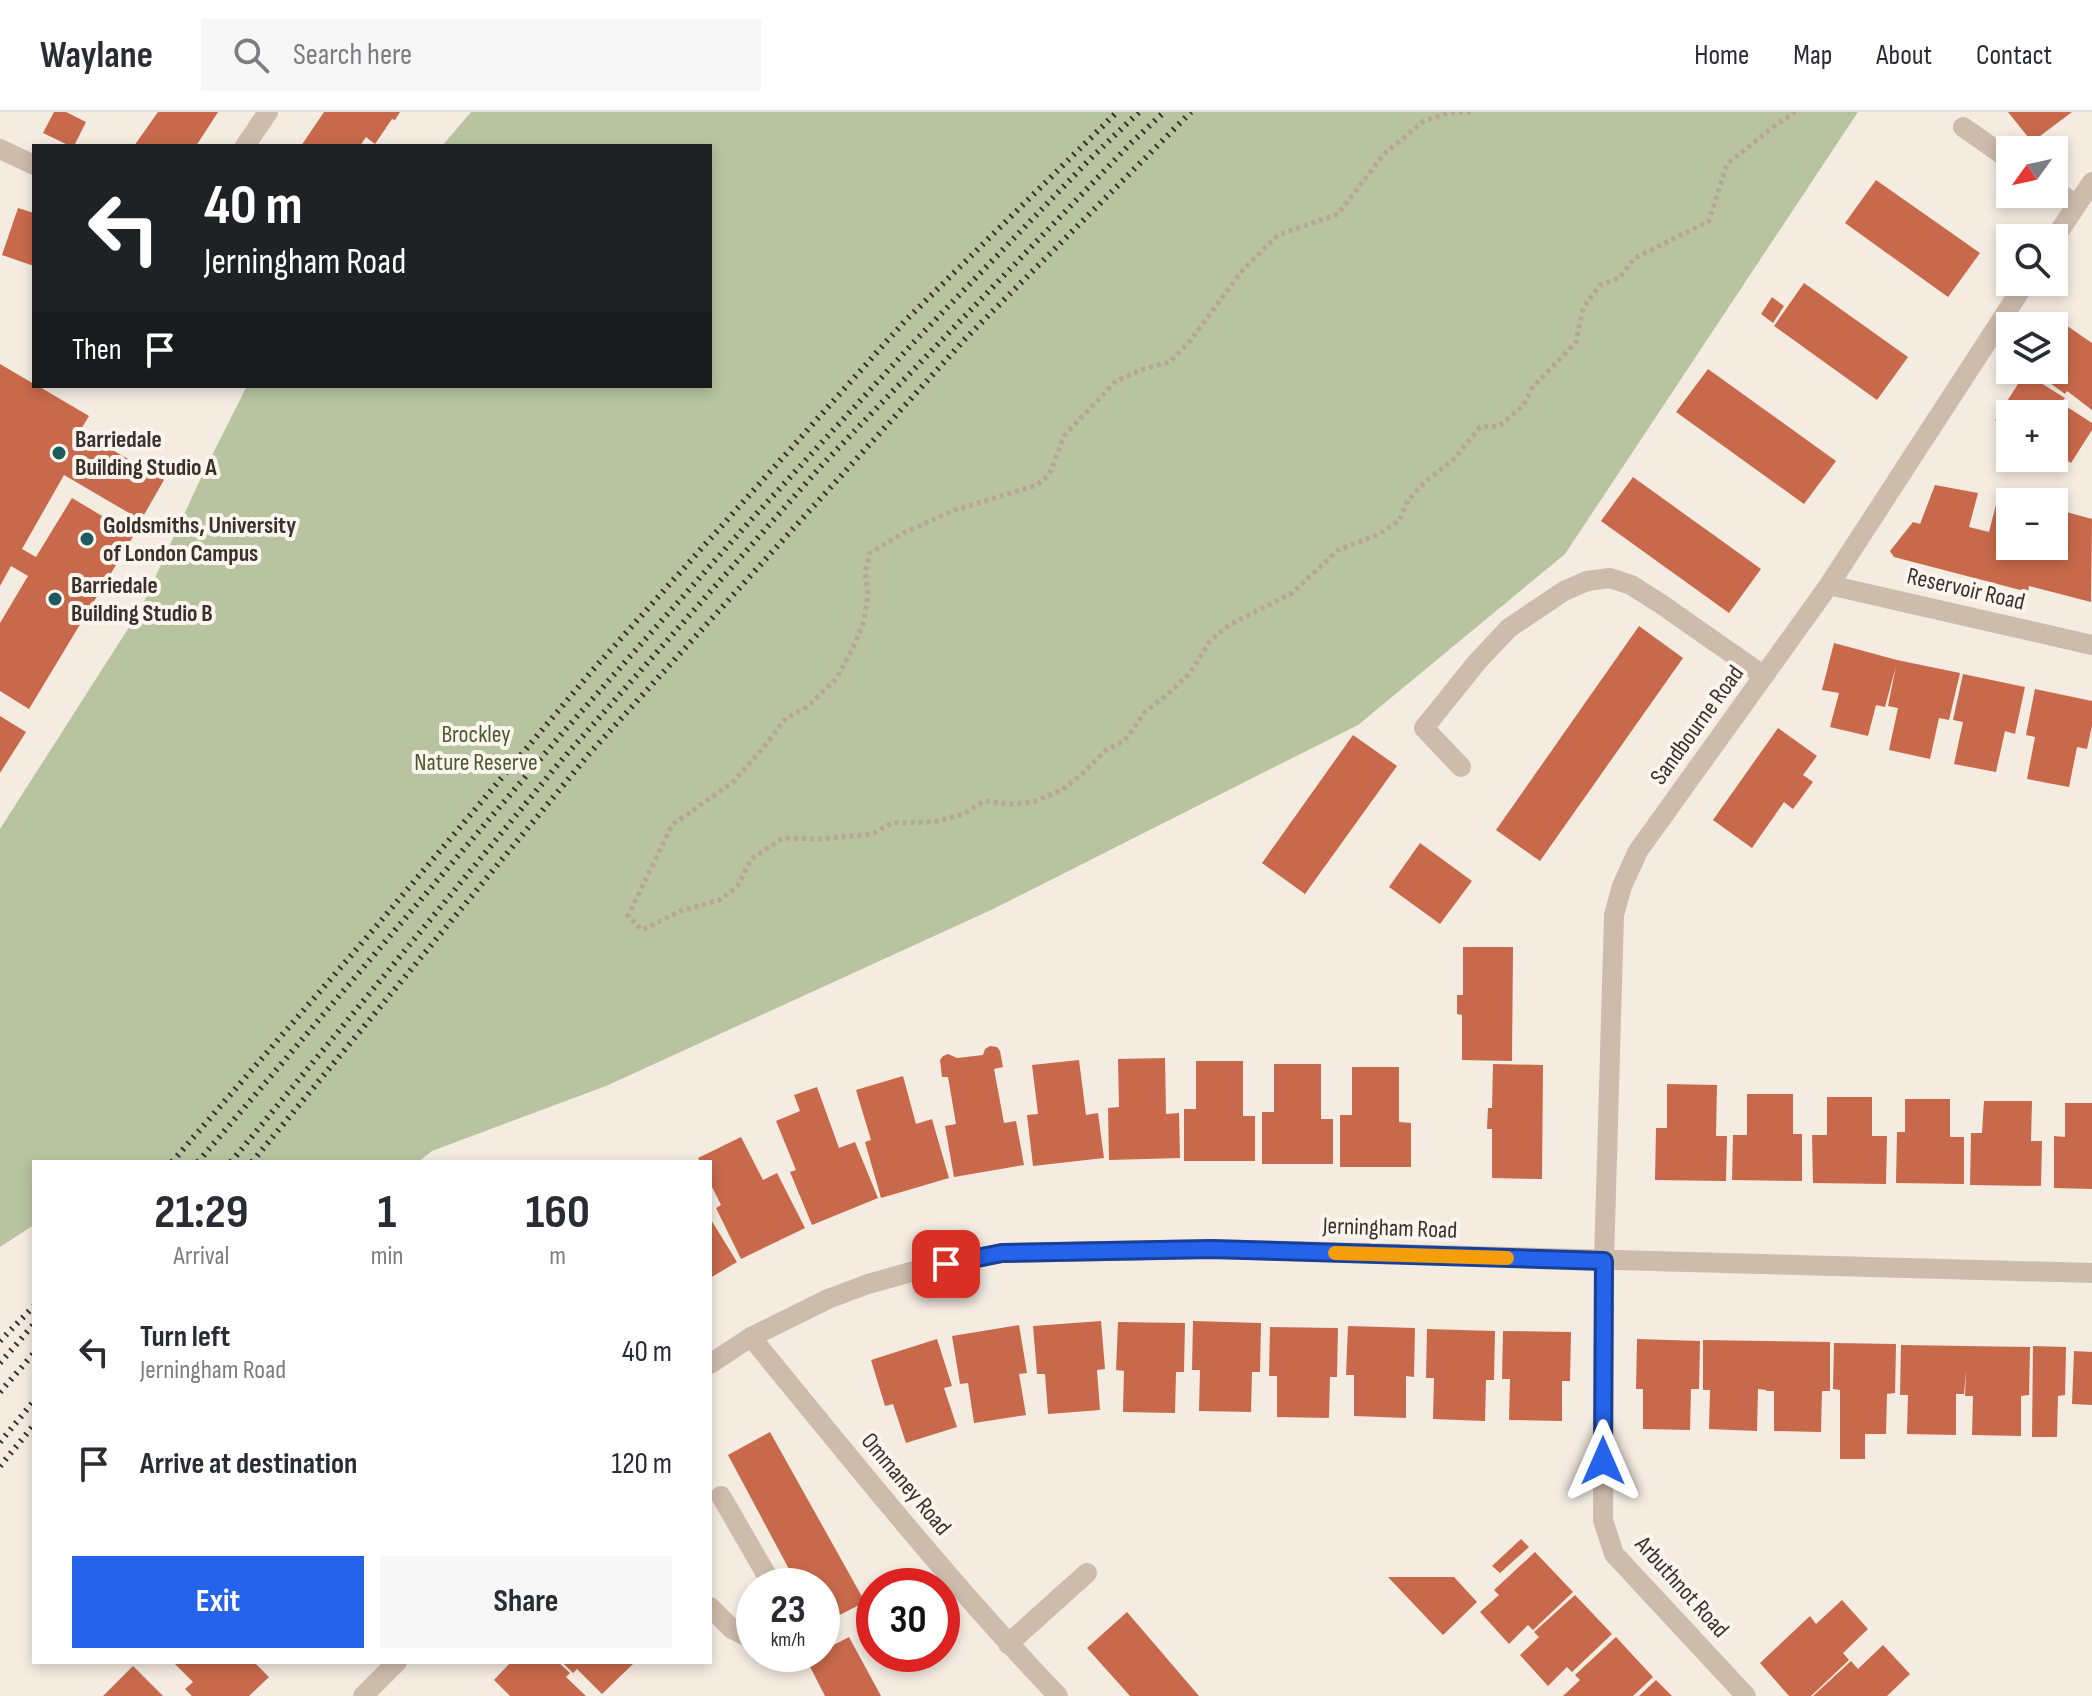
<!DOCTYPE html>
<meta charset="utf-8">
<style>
:root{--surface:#fff;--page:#f7f7f7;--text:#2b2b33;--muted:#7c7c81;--line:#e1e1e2;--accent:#2563eb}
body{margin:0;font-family:"Sofia Sans Condensed",sans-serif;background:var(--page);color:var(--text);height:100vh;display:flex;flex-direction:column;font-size:30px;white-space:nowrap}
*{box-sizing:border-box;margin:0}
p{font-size:26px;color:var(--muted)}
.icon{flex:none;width:44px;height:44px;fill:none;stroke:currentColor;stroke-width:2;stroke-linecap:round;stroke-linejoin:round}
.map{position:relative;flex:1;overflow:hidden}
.panel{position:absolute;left:32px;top:1048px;width:680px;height:504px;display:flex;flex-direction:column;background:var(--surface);border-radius:0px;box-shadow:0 4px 12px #0003}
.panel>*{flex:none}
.banner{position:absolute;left:32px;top:32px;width:680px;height:244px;border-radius:0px;box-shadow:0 4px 12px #0003;background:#202124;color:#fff;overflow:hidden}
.needle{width:52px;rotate:237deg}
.fabs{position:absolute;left:1996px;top:24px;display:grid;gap:16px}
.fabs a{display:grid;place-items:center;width:72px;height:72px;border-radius:0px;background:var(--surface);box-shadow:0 4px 12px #0003;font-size:40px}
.speed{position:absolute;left:736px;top:1456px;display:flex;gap:16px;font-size:40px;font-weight:700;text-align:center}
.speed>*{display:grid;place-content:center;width:104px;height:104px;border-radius:50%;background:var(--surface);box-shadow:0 4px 12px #0003;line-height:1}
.speed small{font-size:20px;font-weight:400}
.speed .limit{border:12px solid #d22;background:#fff;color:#111}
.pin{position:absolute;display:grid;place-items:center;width:68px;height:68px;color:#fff;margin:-34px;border-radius:16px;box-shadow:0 4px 12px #0006}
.me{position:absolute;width:88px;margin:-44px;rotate:0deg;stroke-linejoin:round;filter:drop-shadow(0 0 6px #0008)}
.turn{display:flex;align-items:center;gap:28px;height:168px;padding:0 40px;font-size:36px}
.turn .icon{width:104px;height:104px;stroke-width:2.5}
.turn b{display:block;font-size:56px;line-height:68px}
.then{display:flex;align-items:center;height:76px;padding:0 40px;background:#0003;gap:16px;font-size:30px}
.eta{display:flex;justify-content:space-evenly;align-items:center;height:136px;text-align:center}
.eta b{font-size:48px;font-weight:700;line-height:56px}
.primary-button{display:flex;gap:16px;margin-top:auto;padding:16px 40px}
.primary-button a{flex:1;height:92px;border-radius:0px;background:var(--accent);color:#fff;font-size:32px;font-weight:700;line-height:92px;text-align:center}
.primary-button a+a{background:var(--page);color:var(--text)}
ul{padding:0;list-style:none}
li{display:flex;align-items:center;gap:24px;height:112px;padding:0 40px}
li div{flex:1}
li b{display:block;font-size:30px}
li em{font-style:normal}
header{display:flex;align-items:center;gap:48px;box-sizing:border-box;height:112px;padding:0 40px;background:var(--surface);border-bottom:2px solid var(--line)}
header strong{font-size:38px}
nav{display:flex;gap:44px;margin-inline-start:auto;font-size:28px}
.search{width:560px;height:72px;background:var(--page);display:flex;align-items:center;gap:20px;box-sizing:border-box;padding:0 28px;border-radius:0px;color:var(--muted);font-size:30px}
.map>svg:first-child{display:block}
.green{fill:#b8c4a0}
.building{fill:#c8694b}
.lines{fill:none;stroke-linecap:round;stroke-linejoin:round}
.path{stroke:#b9a596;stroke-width:5;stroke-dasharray:4 4;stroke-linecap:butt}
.minor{stroke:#cdbbac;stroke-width:20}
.rail{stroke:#3b302b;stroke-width:6;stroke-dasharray:2 6;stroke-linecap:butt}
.route-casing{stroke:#184099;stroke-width:20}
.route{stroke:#2563eb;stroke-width:14}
.slow{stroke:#f59e0b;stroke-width:14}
.poi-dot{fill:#1f5a5e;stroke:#fbf5ee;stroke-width:3}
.labels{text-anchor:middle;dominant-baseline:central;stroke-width:8;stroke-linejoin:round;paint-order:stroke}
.poi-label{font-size:24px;font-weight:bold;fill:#3b302b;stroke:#fbf5ee;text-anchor:start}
.street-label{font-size:24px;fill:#3b302b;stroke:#fbf5ee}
.park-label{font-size:24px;fill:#4a5a2e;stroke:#fbf5ee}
</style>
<header>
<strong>Waylane</strong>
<div class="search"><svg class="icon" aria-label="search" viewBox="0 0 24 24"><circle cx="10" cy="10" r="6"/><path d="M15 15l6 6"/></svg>Search here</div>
<nav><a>Home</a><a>Map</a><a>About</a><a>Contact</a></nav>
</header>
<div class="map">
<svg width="2092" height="1584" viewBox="0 0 2092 1584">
<rect width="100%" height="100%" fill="#f4ebe1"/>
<path class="green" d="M 471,0 L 1858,0 L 1565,442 L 1358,613 L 991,798 L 606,974 L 432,1039 L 418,1050 L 34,1050 L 34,1113 L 0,1135 L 0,717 L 140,498 L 206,355 L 247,274 L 710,274 L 710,34 L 442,34 Z"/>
<path class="building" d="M 54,0 L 66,0 L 86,10 L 74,34 L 70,34 L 43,21 Z
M 158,0 L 218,0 L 196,34 L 134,34 Z
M 324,0 L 400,0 L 395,8 L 392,7 L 375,32 L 366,25 L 360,34 L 301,34 Z
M 2008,0 L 2072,0 L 2032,30 Z
M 1876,68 L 1980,141 L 1948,185 L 1845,111 Z
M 18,96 L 34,101 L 34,154 L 2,143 Z
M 1804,171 L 1908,245 L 1877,288 L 1774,214 Z
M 1772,185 L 1784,194 L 1773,211 L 1761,202 Z
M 2060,209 L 2092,231 L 2092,298 L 2067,279 L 2065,282 L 2032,258 L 2054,258 L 2054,217 Z
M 0,252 L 34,272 L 34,274 L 38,274 L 89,304 L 80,319 L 164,368 L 141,408 L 64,363 L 22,437 L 36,445 L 72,386 L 134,423 L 29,597 L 0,579 L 0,511 L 28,464 L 11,454 L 0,474 Z
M 1708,257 L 1836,349 L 1804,392 L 1676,300 Z
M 2025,261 L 2065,286 L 2061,291 L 2092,311 L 2092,318 L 2071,351 L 2054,340 L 2054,302 L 2010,302 L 2010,318 L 1995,308 Z
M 1633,365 L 1761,457 L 1729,501 L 1601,409 Z
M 1935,373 L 1978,381 L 1969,415 L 1989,420 L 1998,385 L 2010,388 L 2010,434 L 2054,434 L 2054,417 L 2059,398 L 2092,407 L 2091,490 L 2029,474 L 2028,480 L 1894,445 L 1890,439 L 1913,410 L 1920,412 Z
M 1639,514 L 1683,546 L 1540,749 L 1496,718 Z
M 1834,531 L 1897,548 L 1960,561 L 1949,608 L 1939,606 L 1930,647 L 1889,638 L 1898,596 L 1888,594 L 1896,554 L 1885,595 L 1876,593 L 1868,624 L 1830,615 L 1839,581 L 1822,578 Z
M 1963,562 L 2025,575 L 2015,622 L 2005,619 L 1996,660 L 1954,652 L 1963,610 L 1953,608 Z
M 2035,577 L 2092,589 L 2092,614 L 2087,637 L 2077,635 L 2069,675 L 2027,667 L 2035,625 L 2026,623 Z
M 0,604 L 26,620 L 0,661 Z
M 1778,616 L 1817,644 L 1803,663 L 1813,670 L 1793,697 L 1784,690 L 1752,736 L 1713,708 Z
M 1353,623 L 1397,654 L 1305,782 L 1262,751 Z
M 1420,731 L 1472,769 L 1440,812 L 1389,775 Z
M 1463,835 L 1513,835 L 1512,949 L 1462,948 L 1462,903 L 1457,902 L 1457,883 L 1463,883 Z
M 990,934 L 997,935 L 1000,939 L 1003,955 L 994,957 L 1004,1011 L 1016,1009 L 1024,1053 L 954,1065 L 945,1014 L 956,1012 L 948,965 L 942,965 L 940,948 L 943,944 L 948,942 L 957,946 L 983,943 L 985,937 Z
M 1165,946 L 1166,1002 L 1179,1001 L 1180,1046 L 1109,1048 L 1108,996 L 1119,995 L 1118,947 Z
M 1079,948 L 1086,1003 L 1098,1001 L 1104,1046 L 1033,1054 L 1027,1003 L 1038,1002 L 1032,953 Z
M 1196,949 L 1243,949 L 1243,1004 L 1255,1004 L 1255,1049 L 1184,1049 L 1184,997 L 1196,997 Z
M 1274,952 L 1321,952 L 1321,1007 L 1333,1007 L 1333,1052 L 1262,1052 L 1262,1000 L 1274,1000 Z
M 1493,952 L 1543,953 L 1542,1067 L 1492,1066 L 1492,1017 L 1487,1017 L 1488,996 L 1492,996 Z
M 1352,955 L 1399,955 L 1399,1010 L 1411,1011 L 1411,1055 L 1340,1055 L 1340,1003 L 1352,1003 Z
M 903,964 L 916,1012 L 932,1007 L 949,1066 L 881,1086 L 865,1030 L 871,1028 L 856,978 Z
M 1667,972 L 1717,973 L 1716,1024 L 1727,1024 L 1726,1069 L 1655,1068 L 1656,1016 L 1667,1016 Z
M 817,975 L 839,1036 L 855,1030 L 878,1086 L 812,1113 L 790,1060 L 796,1058 L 776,1009 L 800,999 L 794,983 Z
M 1747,982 L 1793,982 L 1793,1022 L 1802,1022 L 1802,1069 L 1732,1068 L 1733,1023 L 1747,1023 Z
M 1827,985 L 1872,985 L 1872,1024 L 1887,1024 L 1886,1072 L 1813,1071 L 1812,1023 L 1827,1023 Z
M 1905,987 L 1950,987 L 1950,1025 L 1964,1025 L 1964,1072 L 1896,1071 L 1897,1020 L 1905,1020 Z
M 1984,989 L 2032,989 L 2031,1029 L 2042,1029 L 2041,1074 L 1970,1073 L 1971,1021 L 1982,1021 Z
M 2065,991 L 2092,991 L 2092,1077 L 2054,1076 L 2054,1024 L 2065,1025 Z
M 741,1025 L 763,1068 L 777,1061 L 805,1116 L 741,1147 L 716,1096 L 721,1093 L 710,1071 L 710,1050 L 700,1050 L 698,1046 Z
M 710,1106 L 737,1150 L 710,1166 Z
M 1101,1209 L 1105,1257 L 1097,1258 L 1100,1298 L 1048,1302 L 1045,1262 L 1037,1262 L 1033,1214 Z
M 1193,1209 L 1261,1211 L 1260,1260 L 1252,1260 L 1251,1300 L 1199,1299 L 1200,1258 L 1192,1258 Z
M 1118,1210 L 1185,1211 L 1184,1260 L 1176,1260 L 1175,1301 L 1123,1300 L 1124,1259 L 1116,1258 Z
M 1019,1213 L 1027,1261 L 1019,1262 L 1026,1303 L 974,1311 L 968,1271 L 960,1272 L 952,1224 Z
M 1348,1214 L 1415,1216 L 1414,1265 L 1406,1264 L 1406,1306 L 1354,1304 L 1354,1263 L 1346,1263 Z
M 1270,1215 L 1338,1216 L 1337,1265 L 1330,1265 L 1329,1306 L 1277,1305 L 1277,1264 L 1269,1264 Z
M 1427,1217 L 1495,1219 L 1494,1268 L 1486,1268 L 1485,1309 L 1433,1307 L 1434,1266 L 1426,1266 Z
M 1503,1219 L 1571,1220 L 1570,1269 L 1562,1269 L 1562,1309 L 1509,1308 L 1510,1267 L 1502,1267 Z
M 937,1227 L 952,1274 L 944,1276 L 957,1315 L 906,1331 L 893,1292 L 885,1294 L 871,1248 Z
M 1637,1227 L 1700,1229 L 1699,1277 L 1691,1277 L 1690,1318 L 1643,1317 L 1643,1277 L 1636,1277 Z
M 1703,1228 L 1830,1230 L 1830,1279 L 1822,1279 L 1821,1320 L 1774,1319 L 1774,1279 L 1766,1279 L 1767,1278 L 1758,1277 L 1757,1319 L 1709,1317 L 1710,1278 L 1703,1278 Z
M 1834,1231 L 1896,1232 L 1895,1281 L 1887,1282 L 1886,1322 L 1865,1322 L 1865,1347 L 1840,1347 L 1840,1278 L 1833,1277 Z
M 1901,1233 L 2030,1235 L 2029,1283 L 2021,1284 L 2021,1324 L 1972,1323 L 1973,1284 L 1965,1284 L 1966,1259 L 1964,1282 L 1956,1282 L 1956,1323 L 1907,1322 L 1908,1283 L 1900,1283 Z
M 2033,1234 L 2066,1235 L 2065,1283 L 2058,1284 L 2057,1325 L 2032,1325 Z
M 2074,1239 L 2092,1240 L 2092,1293 L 2072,1292 Z
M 770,1320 L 865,1490 L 822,1512 L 822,1474 L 798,1474 L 728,1343 Z
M 1521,1427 L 1529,1435 L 1500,1461 L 1492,1454 Z
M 1535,1440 L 1573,1480 L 1533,1518 L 1528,1513 L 1509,1532 L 1480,1500 L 1499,1483 L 1494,1478 Z
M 1388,1465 L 1454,1465 L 1477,1490 L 1443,1523 Z
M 1575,1483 L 1612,1522 L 1572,1560 L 1567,1555 L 1548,1574 L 1520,1543 L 1539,1525 L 1534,1520 Z
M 1842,1488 L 1868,1517 L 1843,1541 L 1849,1548 L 1811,1584 L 1789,1584 L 1760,1551 L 1810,1504 L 1816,1512 Z
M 1127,1500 L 1199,1584 L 1130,1584 L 1087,1536 Z
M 849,1525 L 881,1584 L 825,1584 L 806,1547 L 816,1542 L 822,1542 L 822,1539 Z
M 1616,1525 L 1653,1565 L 1633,1584 L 1563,1584 L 1580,1568 L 1575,1563 Z
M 1883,1533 L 1910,1562 L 1887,1584 L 1813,1584 L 1851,1549 L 1858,1557 Z
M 173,1550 L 254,1550 L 269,1565 L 249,1584 L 192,1584 L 185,1577 L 193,1570 Z
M 511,1550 L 558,1550 L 570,1561 L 566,1565 L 586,1584 L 510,1584 L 494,1568 Z
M 562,1550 L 635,1550 L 602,1582 L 577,1557 L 573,1561 Z
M 133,1554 L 163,1584 L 103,1584 Z
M 1656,1568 L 1672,1584 L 1639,1584 Z"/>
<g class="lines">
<path class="path" d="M 1471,0 L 1448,1 L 1424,9 L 1384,42 L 1338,102 L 1278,123 L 1241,160 L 1190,229 L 1170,250 L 1143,257 L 1116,269 L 1064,324 L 1049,363 L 1037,373 L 955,398 L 903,421 L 870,441 L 865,461 L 868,482 L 864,509 L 852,538 L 836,567 L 807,595 L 786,606 L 764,635 L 733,670 L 672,713 L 628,804 L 642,818 L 680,799 L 719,788 L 737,775 L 751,747 L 783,726 L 820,727 L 872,722 L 892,711 L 934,710 L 964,702 L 984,689 L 1011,692 L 1033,690 L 1062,678 L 1083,661 L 1105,639 L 1125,628 L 1145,600 L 1168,582 L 1190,561 L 1210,529 L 1229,513 L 1292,481 L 1338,438 L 1379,422 L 1399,409 L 1408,388 L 1425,370 L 1453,348 L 1480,315 L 1499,314 L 1523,294 L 1532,276 L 1576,230 L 1583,196 L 1600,173 L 1619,166 L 1635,146 L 1709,109 L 1727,52 L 1777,12 L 1795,0"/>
<path class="minor" d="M 1963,15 L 2010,48
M 245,34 L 268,0
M 0,37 L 34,53
M 2054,77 L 2076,93
M 2054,127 L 2092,70
M 1829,473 L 2092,533
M 1461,655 L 1424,616 L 1477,550 L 1509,516 L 1564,479 L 1587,469 L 1610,466 L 1631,473 L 1661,492 L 1764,564
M 751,1225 C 851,1347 949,1470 1058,1584
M 710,1252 L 751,1225 L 828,1187 L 868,1172 L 918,1158 L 1002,1141 L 1211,1137 L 2092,1161
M 721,1384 L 773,1474
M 710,1495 L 732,1517 L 754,1528
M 1008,1532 L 1087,1461
M 363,1584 L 397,1550
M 1746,1584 L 1614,1442 L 1603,1408 L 1604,1149 L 1614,803 L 1622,774 L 1638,739 L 1829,473 L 2026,170"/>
<path class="rail" d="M 172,1050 L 374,817 L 591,560 L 904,210 L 1117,0
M 198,1050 L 565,618 L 749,410 L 914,230 L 1092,45 L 1139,0
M 231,1050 L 559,651 L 822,353 L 1131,31 L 1164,0
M 252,1050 L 589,642 L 965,227 L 1191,0
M 0,1229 L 34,1194
M 0,1251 L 34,1212
M 0,1280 L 34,1241
M 0,1330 L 34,1289
M 0,1354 L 34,1313"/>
</g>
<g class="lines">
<defs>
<path id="route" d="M 946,1152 L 1002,1141 L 1211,1137 L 1604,1149 L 1603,1349"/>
</defs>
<use href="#route" class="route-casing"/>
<use href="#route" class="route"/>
<path class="slow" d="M 1335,1141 L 1507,1146"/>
</g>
<g class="poi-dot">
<circle cx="59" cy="341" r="8"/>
<circle cx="87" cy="427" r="8"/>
<circle cx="55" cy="487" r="8"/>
</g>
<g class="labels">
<g class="poi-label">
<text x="75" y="327">Barriedale<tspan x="75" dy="28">Building Studio A</tspan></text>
<text x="103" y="413">Goldsmiths, University<tspan x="103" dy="28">of London Campus</tspan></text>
<text x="71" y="473">Barriedale<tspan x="71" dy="28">Building Studio B</tspan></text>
</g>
<g class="street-label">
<text transform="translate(1966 477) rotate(13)">Reservoir Road</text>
<text transform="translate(1697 613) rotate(-54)">Sandbourne Road</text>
<text transform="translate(1390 1116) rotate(2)">Jerningham Road</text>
<text transform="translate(906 1372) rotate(50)">Ommaney Road</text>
<text transform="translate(1682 1475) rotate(48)">Arbuthnot Road</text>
</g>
<g class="park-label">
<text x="476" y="622">Brockley<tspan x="476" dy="28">Nature Reserve</tspan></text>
</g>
</g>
</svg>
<div class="fabs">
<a><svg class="needle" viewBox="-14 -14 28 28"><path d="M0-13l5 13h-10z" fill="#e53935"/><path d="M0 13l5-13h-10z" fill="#7c7c81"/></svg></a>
<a><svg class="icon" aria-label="search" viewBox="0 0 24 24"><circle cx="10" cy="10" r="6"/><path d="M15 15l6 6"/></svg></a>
<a><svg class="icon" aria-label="layers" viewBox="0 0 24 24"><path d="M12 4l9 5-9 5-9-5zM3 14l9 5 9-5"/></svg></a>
<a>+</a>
<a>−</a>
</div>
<div class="speed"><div>23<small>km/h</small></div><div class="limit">30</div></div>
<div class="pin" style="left:946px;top:1152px;background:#d93025"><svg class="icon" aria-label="arrive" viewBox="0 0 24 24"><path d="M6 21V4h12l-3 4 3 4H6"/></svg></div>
<svg class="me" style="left:1603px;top:1349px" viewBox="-20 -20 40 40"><path d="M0-17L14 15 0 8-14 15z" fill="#2563eb" stroke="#fff" stroke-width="4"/></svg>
<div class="banner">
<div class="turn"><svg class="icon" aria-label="left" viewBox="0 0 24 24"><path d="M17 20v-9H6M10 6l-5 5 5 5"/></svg><div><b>40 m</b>Jerningham Road</div></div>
<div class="then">Then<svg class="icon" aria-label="arrive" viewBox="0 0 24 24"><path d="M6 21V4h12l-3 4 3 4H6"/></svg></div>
</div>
<section class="panel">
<div class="eta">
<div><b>21:29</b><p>Arrival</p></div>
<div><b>1</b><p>min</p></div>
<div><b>160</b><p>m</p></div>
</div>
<ul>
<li><svg class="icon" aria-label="left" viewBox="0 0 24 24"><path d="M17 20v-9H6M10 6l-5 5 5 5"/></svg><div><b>Turn left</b><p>Jerningham Road</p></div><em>40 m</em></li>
<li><svg class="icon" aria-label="arrive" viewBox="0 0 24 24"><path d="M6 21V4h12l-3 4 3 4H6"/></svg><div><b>Arrive at destination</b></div><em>120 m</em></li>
</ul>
<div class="primary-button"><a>Exit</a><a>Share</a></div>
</section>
</div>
